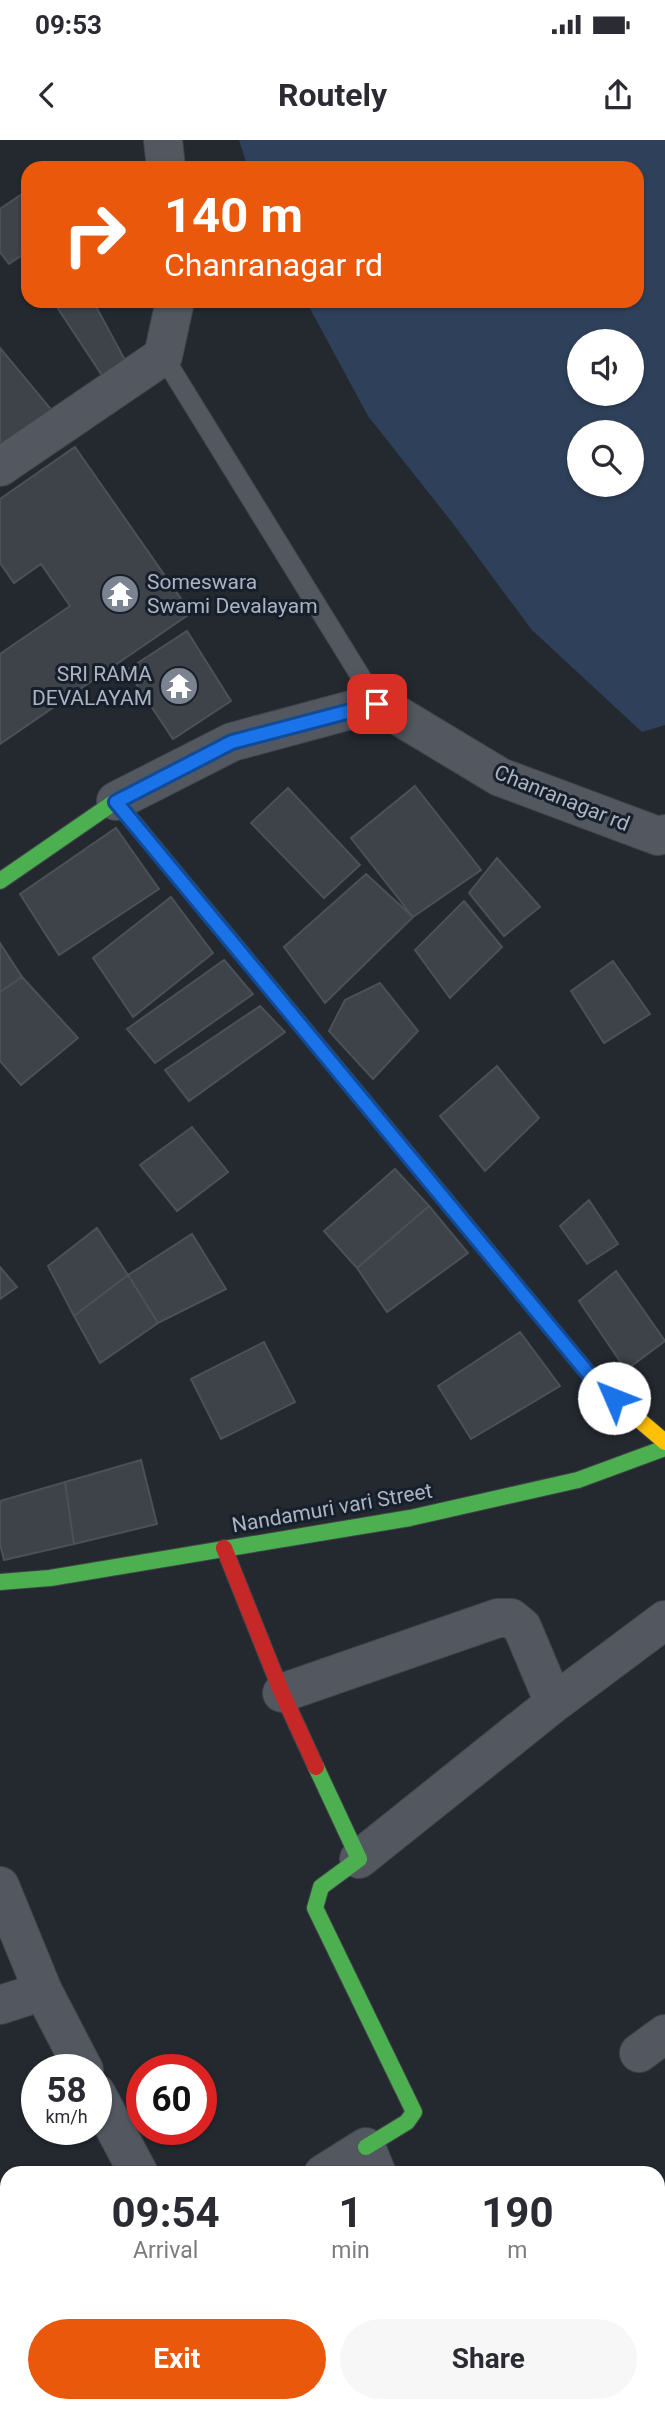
<!DOCTYPE html>
<style>
:root{--surface:#fff;--page:#f7f7f7;--text:#2b2b33;--muted:#7c7c81;--accent:#ea580c}
body{margin:0;font-family:Roboto,sans-serif;background:var(--page);color:var(--text);height:100vh;display:flex;flex-direction:column;font-size:26px;white-space:nowrap}
*{box-sizing:border-box;margin:0}
p{font-size:23px;color:var(--muted)}
.icon{flex:none;width:38px;height:38px;fill:none;stroke:currentColor;stroke-width:2;stroke-linecap:round;stroke-linejoin:round}
.map{position:relative;flex:1;overflow:hidden}
.side{position:absolute;left:0px;top:2026px;width:665px;height:247px;display:flex;flex-direction:column;background:var(--surface);border-radius:21px 21px 0 0;box-shadow:0 2px 5px #0004}
.side>*{flex:none}
.hud{position:absolute;left:21px;top:21px;width:623px;height:147px;border-radius:21px;box-shadow:0 2px 5px #0004;background:#ea580c;color:#fff;overflow:hidden}
.fabs{position:absolute;left:567px;top:189px;display:grid;gap:14px}
.fabs a{display:grid;place-items:center;width:77px;height:77px;border-radius:50%;background:var(--surface);box-shadow:0 2px 5px #0004;font-size:35px}
.speed{position:absolute;left:21px;top:1914px;display:flex;gap:14px;font-size:35px;font-weight:700;text-align:center}
.speed>*{display:grid;place-content:center;width:91px;height:91px;border-radius:50%;background:var(--surface);box-shadow:0 2px 5px #0004;line-height:1}
.speed small{font-size:18px;font-weight:400}
.speed .limit{border:10px solid #d22;background:#fff;color:#111}
.pin{position:absolute;display:grid;place-items:center;width:60px;height:60px;color:#fff;margin:-30px;border-radius:14px;box-shadow:0 4px 10px #0006}
.me{position:absolute;width:77px;margin:-38px;rotate:314deg;stroke-linejoin:round;filter:drop-shadow(0 0 5px #0008)}
.turn{display:flex;align-items:center;gap:24px;height:147px;padding:0 28px;font-size:32px}
.turn .icon{width:91px;height:91px;stroke-width:2.5}
.turn b{display:block;font-size:49px;line-height:60px}
.eta{display:flex;justify-content:space-evenly;align-items:center;height:119px;text-align:center}
.eta b{font-size:42px;font-weight:700;line-height:49px}
.button{display:flex;gap:14px;margin-top:auto;padding:14px 28px}
.button a{flex:1;height:80px;border-radius:42px;background:var(--accent);color:#fff;font-size:28px;font-weight:700;line-height:80px;text-align:center}
.button a+a{background:var(--page);color:var(--text)}
.status{display:flex;justify-content:space-between;align-items:center;height:49px;padding:0 35px;background:var(--surface);direction:ltr}
.status svg{height:19px;fill:currentColor}
header{display:flex;justify-content:space-between;align-items:center;height:91px;padding:0 28px;background:var(--surface);font-size:32px;font-weight:700}
.map>svg:first-child{display:block}
.water{fill:#2f415a;fill-rule:evenodd}
.building{fill:#3e4249;stroke:#4b5059;stroke-width:2}
.lines{fill:none;stroke-linecap:round;stroke-linejoin:round}
.lane-casing{stroke:#404349;stroke-width:21}
.street-casing{stroke:#404349;stroke-width:40}
.fast-casing{stroke:#404349;stroke-width:18}
.slow-casing{stroke:#404349;stroke-width:18}
.jam-casing{stroke:#404349;stroke-width:18}
.lane{stroke:#535860;stroke-width:19}
.street{stroke:#535860;stroke-width:38}
.fast{stroke:#4caf50;stroke-width:16}
.slow{stroke:#ffc107;stroke-width:16}
.jam{stroke:#c62828;stroke-width:16}
.route-casing{stroke:#114b97;stroke-width:18}
.route{stroke:#1a73e8;stroke-width:12}
.labels{text-anchor:middle;dominant-baseline:central;stroke-width:6;stroke-linejoin:round;paint-order:stroke}
.poi-label{font-size:21px;fill:#abb4c4;stroke:#171f2b;text-anchor:start}
.street-label{font-size:21px;fill:#abb4c4;stroke:#171f2b}
</style>
<div class="status"><b>09:53</b><svg viewBox="0 0 49 12"><path d="M0 12V9h3v3zM5 12V6h3v6zM10 12V3h3v9zM15 12V0h3v12zM26 1h20v11H26zM47 4h2v5h-2z"/></svg></div>
<header><svg class="icon" aria-label="back" viewBox="0 0 24 24"><path d="M15 5l-7 7 7 7"/></svg>Routely<svg class="icon" aria-label="share" viewBox="0 0 24 24"><path d="M12 15V3M7 8l5-5 5 5M5 13v7h14v-7"/></svg></header>
<div class="map">
<svg width="665" height="2272" viewBox="0 0 665 2272">
<rect width="100%" height="100%" fill="#242930"/>
<path class="water" d="M 239,0 L 665,0 L 665,585 L 642,592 L 532,490 L 451,381 L 368,276 L 306,161 L 637,161 L 637,28 L 248,28 ZM 579,201 L 632,201 L 632,254 L 579,254 ZM 579,292 L 632,292 L 632,345 L 579,345 Z"/>
<path class="building" d="M 28,50 L 28,111 L 9,124 L 0,112 L 0,69 Z
M 53,161 L 93,161 L 125,220 L 105,240 Z
M 0,208 L 54,273 L 0,311 Z
M 75,307 L 191,473 L 0,604 L 0,514 L 70,466 L 41,424 L 14,443 L 0,423 L 0,359 Z
M 187,491 L 231,561 L 173,599 L 127,530 Z
M 415,646 L 481,730 L 413,777 L 351,698 Z
M 288,648 L 360,725 L 324,758 L 251,683 Z
M 116,688 L 159,749 L 59,815 L 20,754 Z
M 497,718 L 540,767 L 504,796 L 469,753 Z
M 366,734 L 413,777 L 325,863 L 284,807 Z
M 171,757 L 213,813 L 133,877 L 93,818 Z
M 464,761 L 502,807 L 450,858 L 415,810 Z
M 0,803 L 22,837 L 0,852 Z
M 224,820 L 253,854 L 155,923 L 127,889 Z
M 613,821 L 650,874 L 604,903 L 571,851 Z
M 22,837 L 78,898 L 21,945 L 0,921 L 0,852 Z
M 380,843 L 418,891 L 373,939 L 329,891 L 345,860 Z
M 260,866 L 285,892 L 189,961 L 165,930 Z
M 497,926 L 539,978 L 485,1031 L 440,976 Z
M 192,987 L 228,1032 L 177,1071 L 140,1025 Z
M 395,1029 L 429,1066 L 357,1128 L 324,1091 Z
M 589,1060 L 618,1104 L 587,1124 L 560,1086 Z
M 429,1066 L 468,1113 L 387,1172 L 357,1128 Z
M 97,1088 L 128,1135 L 74,1176 L 48,1126 Z
M 192,1094 L 226,1149 L 158,1183 L 128,1135 Z
M 0,1127 L 17,1147 L 0,1159 Z
M 616,1131 L 665,1201 L 626,1230 L 579,1161 Z
M 128,1135 L 158,1183 L 100,1223 L 74,1176 Z
M 520,1192 L 560,1246 L 471,1299 L 438,1246 Z
M 264,1202 L 295,1262 L 221,1299 L 191,1239 Z
M 141,1320 L 157,1384 L 74,1404 L 65,1342 Z
M 65,1342 L 74,1404 L 4,1420 L 0,1404 L 0,1361 Z"/>
<g class="lines">
<defs>
<path id="lane" d="M 163,216 L 377,563"/>
<path id="street" d="M 163,0 L 166,28
M 0,327 L 163,216 L 175,161
M 116,661 L 232,602 L 377,563 L 500,637 L 658,696 L 665,694
M 282,1553 L 498,1478 L 511,1478 L 522,1487 L 554,1563
M 359,1719 L 554,1563 L 665,1480
M 0,1746 L 43,1851 L 84,1930
M 0,1865 L 43,1851
M 639,1913 L 665,1894
M 96,1953 L 139,2034
M 323,2034 L 366,2007 L 377,2034
M 0,2175 L 7,2172
M 513,2266 L 517,2272"/>
<path id="fast" d="M 0,741 L 116,661 L 444,1058
M 0,1442 L 50,1438 L 410,1378 L 578,1340 L 665,1308
M 316,1627 L 359,1719 L 321,1747 L 315,1768 L 414,1972 L 407,1982 L 366,2007"/>
<path id="slow" d="M 444,1058 L 597,1244 L 665,1302"/>
<path id="jam" d="M 224,1408 L 282,1553 L 316,1627"/>
</defs>
<use href="#lane" class="lane-casing"/>
<use href="#street" class="street-casing"/>
<use href="#fast" class="fast-casing"/>
<use href="#slow" class="slow-casing"/>
<use href="#jam" class="jam-casing"/>
<use href="#lane" class="lane"/>
<use href="#street" class="street"/>
<use href="#fast" class="fast"/>
<use href="#slow" class="slow"/>
<use href="#jam" class="jam"/>
</g>
<g class="lines">
<defs>
<path id="route" d="M 377,564 L 232,602 L 116,662 L 597,1244 L 614,1258"/>
</defs>
<use href="#route" class="route-casing"/>
<use href="#route" class="route"/>
</g>
<defs>
<symbol id="temple-disc" viewBox="-11 -11 22 22"><circle r="9.5" fill="#7c8390" stroke="#171f2b"/><path d="M0-6L5-2H3V0L6.5 2.5H4V6H1.5V3h-3V6H-4V2.5H-6.5L-3 0V-2H-5Z" fill="#fff"/></symbol>
</defs>
<g fill-rule="evenodd">
<use href="#temple-disc" x="98" y="432" width="44" height="44"/>
<use href="#temple-disc" x="157" y="524" width="44" height="44"/>
</g>
<g class="labels">
<g class="poi-label">
<text x="147" y="442">Someswara<tspan x="147" dy="24">Swami Devalayam</tspan></text>
<text x="152" y="534" text-anchor="end">SRI RAMA<tspan x="152" dy="24">DEVALAYAM</tspan></text>
</g>
<g class="street-label">
<text transform="translate(562 658) rotate(22)">Chanranagar rd</text>
<text transform="translate(332 1368) rotate(-10)">Nandamuri vari Street</text>
</g>
</g>
</svg>
<div class="fabs">
<a><svg class="icon" aria-label="sound" viewBox="0 0 24 24"><path d="M4 9h4l5-4v14l-5-4H4zM17 9q2 3 0 6"/></svg></a>
<a><svg class="icon" aria-label="search" viewBox="0 0 24 24"><circle cx="10" cy="10" r="6"/><path d="M15 15l6 6"/></svg></a>
</div>
<div class="speed"><div>58<small>km/h</small></div><div class="limit">60</div></div>
<div class="pin" style="left:377px;top:564px;background:#d93025"><svg class="icon" aria-label="arrive" viewBox="0 0 24 24"><path d="M6 21V4h12l-3 4 3 4H6"/></svg></div>
<svg class="me" style="left:614px;top:1258px" viewBox="-20 -20 40 40"><circle r="19" fill="#fff"/><path d="M0-13L10 11 0 6-10 11z" fill="#1a73e8"/></svg>
<div class="hud">
<div class="turn"><svg class="icon" aria-label="right" viewBox="0 0 24 24"><path d="M7 20v-9h11M14 6l5 5-5 5"/></svg><div><b>140 m</b>Chanranagar rd</div></div>
</div>
<section class="side">
<div class="eta">
<div><b>09:54</b><p>Arrival</p></div>
<div><b>1</b><p>min</p></div>
<div><b>190</b><p>m</p></div>
</div>
<div class="button"><a>Exit</a><a>Share</a></div>
</section>
</div>
